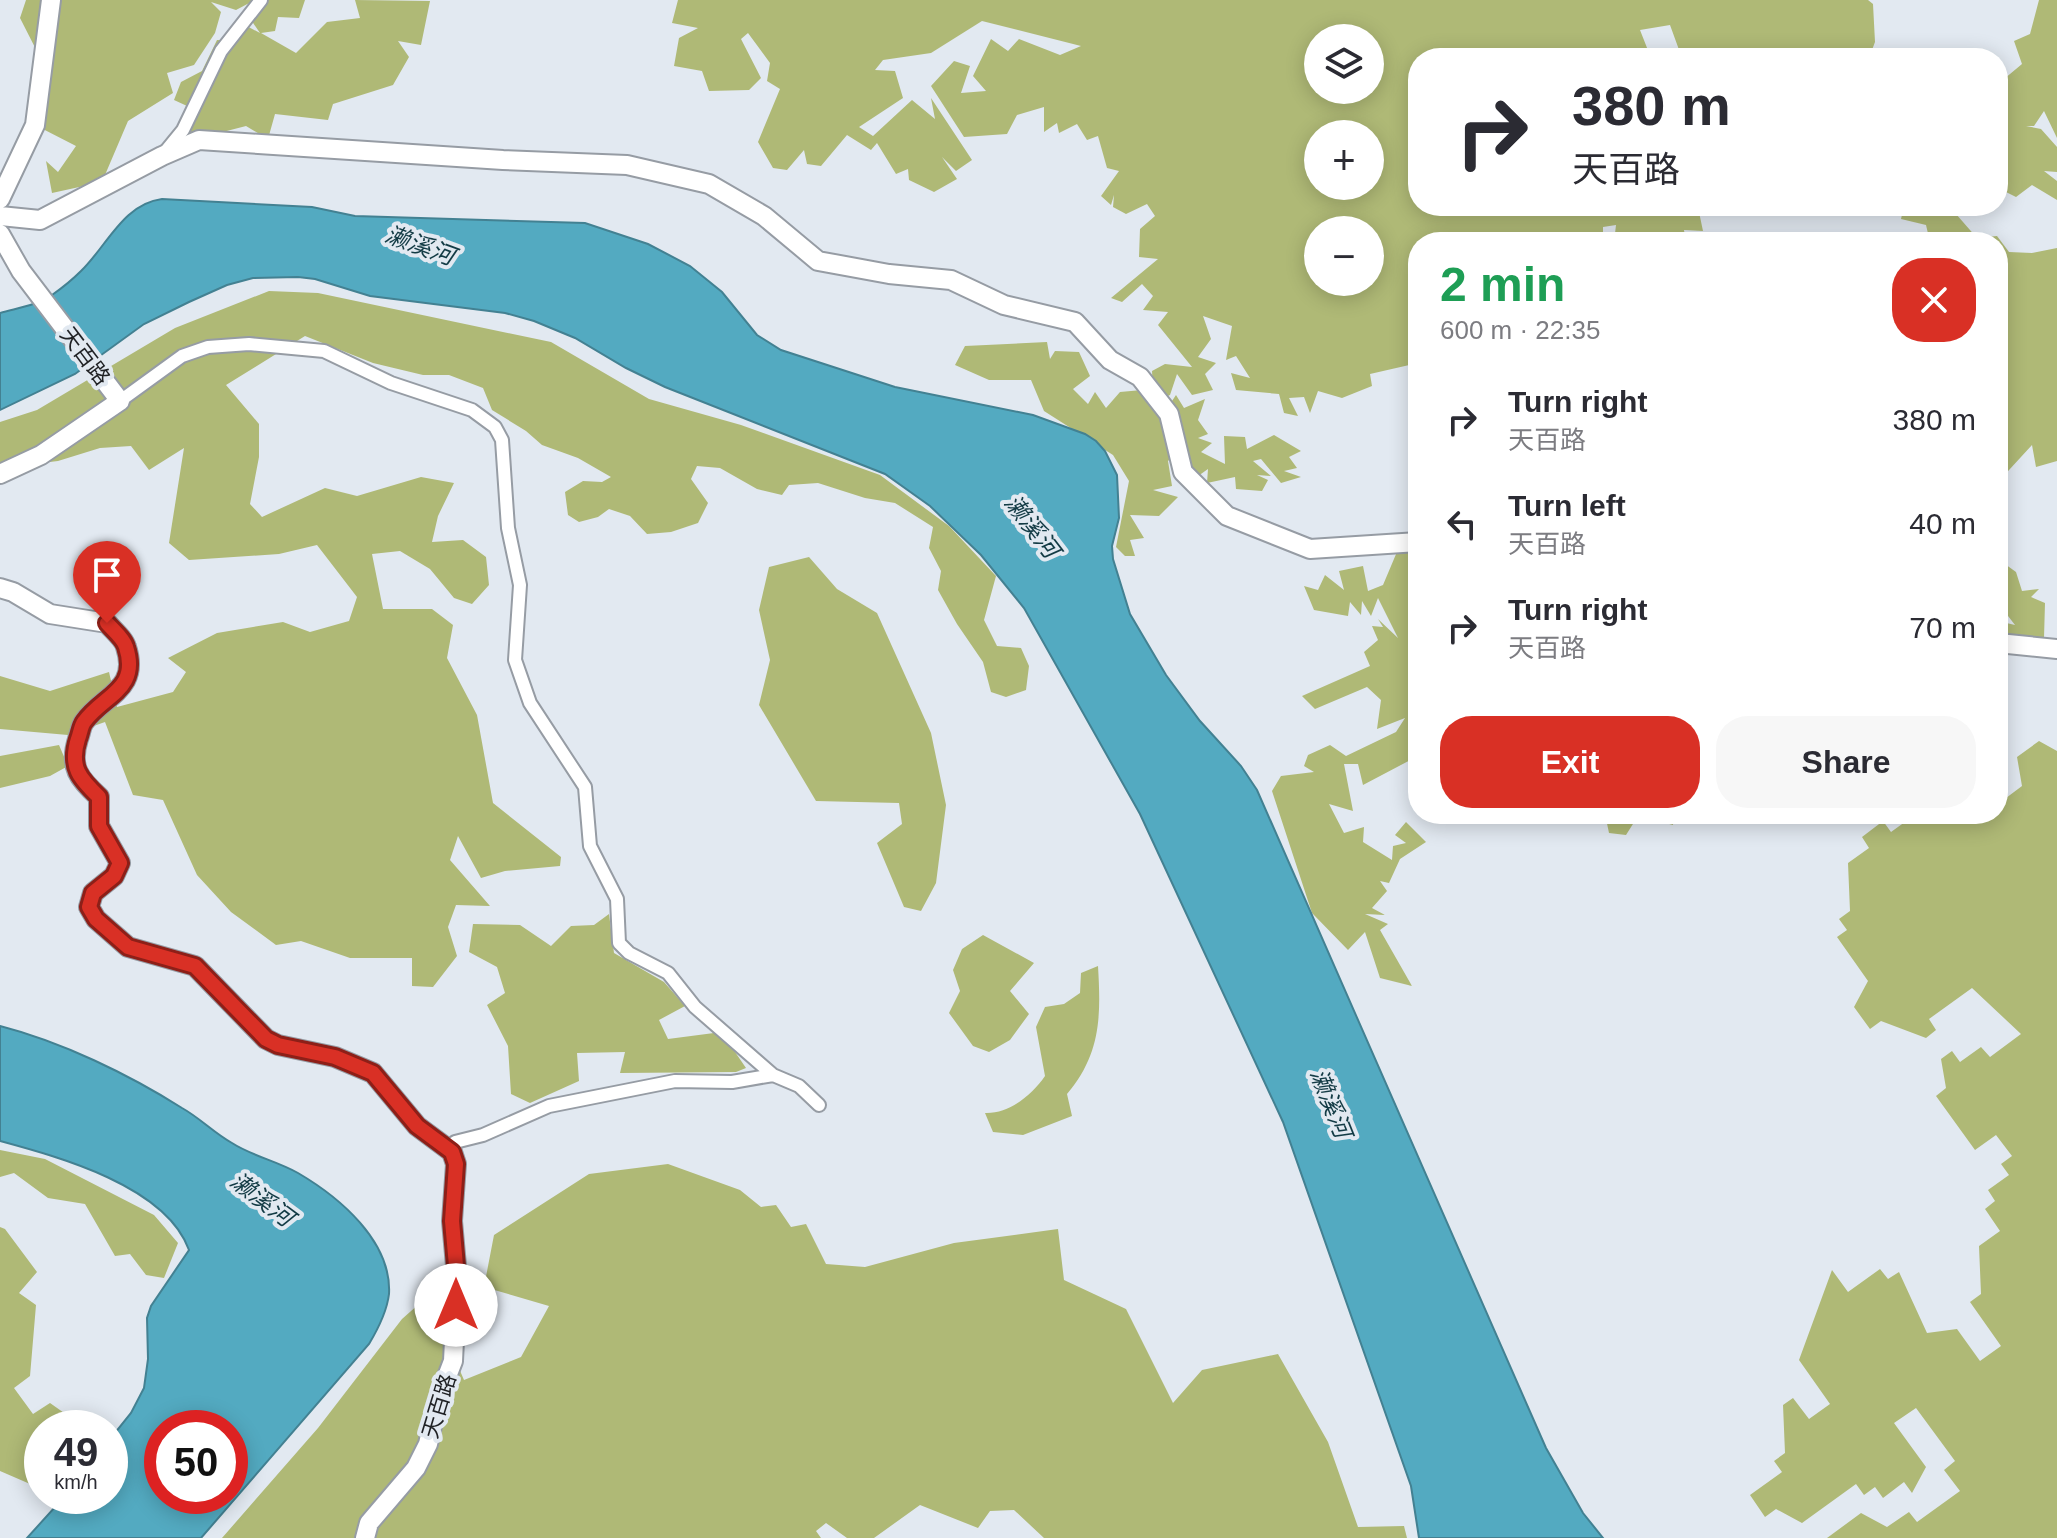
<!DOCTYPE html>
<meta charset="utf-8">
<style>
:root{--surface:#fff;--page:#f7f7f7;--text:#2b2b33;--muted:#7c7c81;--accent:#d93025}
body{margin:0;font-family:Arial,"Noto Sans SC",sans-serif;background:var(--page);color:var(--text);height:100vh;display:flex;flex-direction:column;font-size:30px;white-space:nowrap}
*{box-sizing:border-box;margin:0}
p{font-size:26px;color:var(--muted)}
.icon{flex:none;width:44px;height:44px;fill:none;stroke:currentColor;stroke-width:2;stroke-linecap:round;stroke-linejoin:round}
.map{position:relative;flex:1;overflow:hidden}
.panel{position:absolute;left:1408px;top:232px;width:600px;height:592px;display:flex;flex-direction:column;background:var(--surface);border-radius:32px;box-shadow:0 4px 20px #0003}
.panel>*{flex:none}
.hud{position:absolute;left:1408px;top:48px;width:600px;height:168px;border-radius:32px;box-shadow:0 4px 20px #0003;background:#fff;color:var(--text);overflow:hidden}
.tools{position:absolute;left:1304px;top:24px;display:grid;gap:16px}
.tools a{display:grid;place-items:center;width:80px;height:80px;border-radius:50%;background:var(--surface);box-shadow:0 4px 20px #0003;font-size:40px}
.speed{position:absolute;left:24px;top:1410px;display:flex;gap:16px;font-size:40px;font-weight:700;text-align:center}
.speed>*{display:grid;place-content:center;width:104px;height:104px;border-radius:50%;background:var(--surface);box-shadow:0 4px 20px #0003;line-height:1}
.speed small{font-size:20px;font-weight:400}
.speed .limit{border:12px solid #d22;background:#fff;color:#111}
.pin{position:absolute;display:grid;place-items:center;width:68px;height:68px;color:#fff;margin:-82px -34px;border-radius:50% 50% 50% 0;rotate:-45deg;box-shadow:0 0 8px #0007}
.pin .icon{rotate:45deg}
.me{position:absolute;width:88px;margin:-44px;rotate:0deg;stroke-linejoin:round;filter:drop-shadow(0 0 6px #0008)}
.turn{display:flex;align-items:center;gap:28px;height:168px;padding:0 32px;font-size:36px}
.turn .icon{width:104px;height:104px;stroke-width:2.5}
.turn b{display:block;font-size:56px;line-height:68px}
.round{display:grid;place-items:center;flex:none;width:84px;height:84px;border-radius:32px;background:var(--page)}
.head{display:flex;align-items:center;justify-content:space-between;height:136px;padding:0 32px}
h1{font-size:48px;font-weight:600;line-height:60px;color:#1e9e55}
.cta{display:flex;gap:16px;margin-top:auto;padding:16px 32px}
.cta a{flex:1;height:92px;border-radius:32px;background:var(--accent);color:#fff;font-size:32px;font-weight:600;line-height:92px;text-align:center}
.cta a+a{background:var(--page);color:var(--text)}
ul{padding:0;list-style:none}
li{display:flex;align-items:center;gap:24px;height:104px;padding:0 32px}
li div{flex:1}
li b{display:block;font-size:30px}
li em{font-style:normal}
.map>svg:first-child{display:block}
.forest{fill:#afb976;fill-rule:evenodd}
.water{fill:#53aac1;stroke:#438192;stroke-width:2;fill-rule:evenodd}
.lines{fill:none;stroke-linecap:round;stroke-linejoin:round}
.street-casing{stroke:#969ca4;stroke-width:16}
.secondary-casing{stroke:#969ca4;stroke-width:22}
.street{stroke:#fff;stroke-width:12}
.secondary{stroke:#fff;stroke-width:18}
.route-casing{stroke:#8d1f18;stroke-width:20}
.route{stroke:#d93025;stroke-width:14}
.labels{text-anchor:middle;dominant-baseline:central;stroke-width:8;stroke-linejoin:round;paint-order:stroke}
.street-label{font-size:22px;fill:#1f2124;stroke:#e2e9f1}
.water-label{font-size:24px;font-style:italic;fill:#133b45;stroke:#e2e9f1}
</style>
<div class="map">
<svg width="2057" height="1538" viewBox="0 0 2057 1538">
<rect width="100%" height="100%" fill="#e2e9f1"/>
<path class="forest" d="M 26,0 L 255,0 L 236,10 L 211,2 L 221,12 L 215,33 L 194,65 L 167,73 L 173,93 L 128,121 L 102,182 L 52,193 L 46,161 L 58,172 L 76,146 L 37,126 L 49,75 L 20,18 Z
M 256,0 L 305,0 L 299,18 L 278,17 L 275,31 L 261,33 L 296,53 L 327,22 L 360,18 L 355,0 L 430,1 L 421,45 L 398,41 L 409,57 L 393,85 L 333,104 L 328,120 L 275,114 L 268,139 L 246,126 L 184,142 L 176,131 L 198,111 L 174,100 L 181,82 L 202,71 L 217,40 L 238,41 L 241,23 L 260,33 L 249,17 Z
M 678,0 L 1868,0 L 1873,4 L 1875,42 L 1869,58 L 1682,58 L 1670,25 L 1640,30 L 1651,58 L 1418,58 L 1418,206 L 1682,206 L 1699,212 L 1703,231 L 1684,230 L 1686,242 L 1614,242 L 1616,225 L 1603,227 L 1603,242 L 1418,242 L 1418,363 L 1370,374 L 1372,386 L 1342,398 L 1318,391 L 1310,413 L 1304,397 L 1289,398 L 1298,416 L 1284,413 L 1279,394 L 1236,390 L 1231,373 L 1250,378 L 1236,356 L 1226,360 L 1232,326 L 1203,316 L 1211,339 L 1198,357 L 1216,363 L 1205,374 L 1213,390 L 1192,395 L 1177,374 L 1170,395 L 1153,403 L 1166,410 L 1176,395 L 1184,408 L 1205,399 L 1198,420 L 1208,434 L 1198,438 L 1212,443 L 1201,452 L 1225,464 L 1224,436 L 1245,437 L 1247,449 L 1274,435 L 1301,451 L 1289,457 L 1297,468 L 1284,471 L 1301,477 L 1281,483 L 1261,459 L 1253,461 L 1271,476 L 1257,475 L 1268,480 L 1262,491 L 1236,489 L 1235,477 L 1207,483 L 1208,469 L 1191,481 L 1183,446 L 1168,461 L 1172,486 L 1153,490 L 1178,497 L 1159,516 L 1130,515 L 1144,538 L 1130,540 L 1135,556 L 1125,556 L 1116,547 L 1129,481 L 1113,455 L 1044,411 L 1031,380 L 989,380 L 955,365 L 965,346 L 1047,342 L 1050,359 L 1055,351 L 1079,352 L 1090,376 L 1073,389 L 1088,404 L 1095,392 L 1106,408 L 1120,392 L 1153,389 L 1152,371 L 1165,364 L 1192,367 L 1158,325 L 1168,312 L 1143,310 L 1153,296 L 1142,284 L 1122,302 L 1111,298 L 1158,259 L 1139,257 L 1140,229 L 1155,216 L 1147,204 L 1126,214 L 1113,207 L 1114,195 L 1111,205 L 1101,196 L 1119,171 L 1107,168 L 1098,136 L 1087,140 L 1077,124 L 1059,133 L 1057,123 L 1044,132 L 1044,107 L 1017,115 L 1007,134 L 964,137 L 931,86 L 954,61 L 970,66 L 961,93 L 986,91 L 973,76 L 991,39 L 1008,51 L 1019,39 L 1060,55 L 1081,46 L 982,21 L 931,53 L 883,60 L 875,70 L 895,71 L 903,98 L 859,127 L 873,136 L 912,100 L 935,119 L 931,98 L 972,160 L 956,171 L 942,157 L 957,179 L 934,192 L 909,180 L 908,169 L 896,174 L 877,143 L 871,150 L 847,135 L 821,166 L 807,164 L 804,150 L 787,170 L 773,168 L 758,142 L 780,89 L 767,81 L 770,63 L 748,33 L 741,39 L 761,78 L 749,90 L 709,91 L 702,71 L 674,66 L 679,38 L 698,28 L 672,23 ZM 1318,38 L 1370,38 L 1370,90 L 1318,90 ZM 1318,134 L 1370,134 L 1370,186 L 1318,186 ZM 1318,230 L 1370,230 L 1370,282 L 1318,282 Z
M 2039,0 L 2057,0 L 2057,138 L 2044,111 L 2034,126 L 2026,126 L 2041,129 L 2057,147 L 2057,172 L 2044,171 L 2057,181 L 2057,200 L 2032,185 L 2016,197 L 1998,188 L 1998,84 L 2022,64 L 2014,41 L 2030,34 Z
M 1904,206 L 1949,206 L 1977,238 L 1997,236 L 2009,252 L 2032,253 L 2057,248 L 2057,461 L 2036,467 L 2032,445 L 1998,482 L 1998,242 L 1930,242 L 1926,225 L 1901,219 Z
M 269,291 L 318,293 L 551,342 L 649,399 L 741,425 L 880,475 L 949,526 L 996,576 L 984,620 L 997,646 L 1021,648 L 1029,666 L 1026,690 L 1006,697 L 991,692 L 983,662 L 957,624 L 938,590 L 941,571 L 929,548 L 933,527 L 895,503 L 865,498 L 818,483 L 789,485 L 782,495 L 757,489 L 720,468 L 697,466 L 691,479 L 708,503 L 698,523 L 671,532 L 647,534 L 630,516 L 609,509 L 598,517 L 579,522 L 568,515 L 565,492 L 583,481 L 602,482 L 611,477 L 578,458 L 542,445 L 526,431 L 492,410 L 483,388 L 449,375 L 423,375 L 373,363 L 305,336 L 226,385 L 259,424 L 259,457 L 250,504 L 262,517 L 325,488 L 357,496 L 421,477 L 454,483 L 438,516 L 432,542 L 463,540 L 486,557 L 489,585 L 472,604 L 454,598 L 430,569 L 400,551 L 372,554 L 383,609 L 432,609 L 453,625 L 447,658 L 477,715 L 493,803 L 561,857 L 560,866 L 505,871 L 481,878 L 458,836 L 450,860 L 490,906 L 456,905 L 448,927 L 457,956 L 433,987 L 412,986 L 412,958 L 350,958 L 301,941 L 276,945 L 231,912 L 197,875 L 163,800 L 133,795 L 105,722 L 68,735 L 0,729 L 0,676 L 50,691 L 109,672 L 117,707 L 173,692 L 186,672 L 168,658 L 217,633 L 283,622 L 310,632 L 349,621 L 357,597 L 317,545 L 279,554 L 189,560 L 169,543 L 184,448 L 149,470 L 131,446 L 100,448 L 58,461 L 0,468 L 0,422 L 37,410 L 175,328 Z
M 1402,540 L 1418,554 L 1418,562 L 1414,564 L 1418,567 L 1418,756 L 1363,785 L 1358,764 L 1344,764 L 1353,811 L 1329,804 L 1344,833 L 1364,827 L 1363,842 L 1392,860 L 1393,846 L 1406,843 L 1395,835 L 1406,822 L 1426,842 L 1400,859 L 1389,883 L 1380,881 L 1387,891 L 1372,908 L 1385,915 L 1365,914 L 1388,924 L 1380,930 L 1412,986 L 1380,978 L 1365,932 L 1348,950 L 1312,913 L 1272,791 L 1281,776 L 1314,772 L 1304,766 L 1308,755 L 1330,745 L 1346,756 L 1396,732 L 1405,718 L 1377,729 L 1381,700 L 1367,687 L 1315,709 L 1302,696 L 1370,666 L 1364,652 L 1378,640 L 1372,626 L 1383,627 L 1378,619 L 1398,638 L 1378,598 L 1371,616 L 1362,601 L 1361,615 L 1350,602 L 1348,616 L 1314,610 L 1304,586 L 1318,590 L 1325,575 L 1344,590 L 1339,571 L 1363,566 L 1368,591 L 1383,585 Z
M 809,557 L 837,589 L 877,613 L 931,733 L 946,805 L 936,883 L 921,911 L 904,907 L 877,843 L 902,824 L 899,803 L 816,801 L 759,705 L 770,660 L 759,610 L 769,567 Z
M 1998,559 L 2016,572 L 2022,591 L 2039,589 L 2031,597 L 2045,603 L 2044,638 L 1998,633 L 1998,621 L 2015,625 L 1998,603 Z
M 2039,741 L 2057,751 L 2057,1538 L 1827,1538 L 1861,1513 L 1887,1527 L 1909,1512 L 1917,1522 L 1960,1491 L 1944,1470 L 1955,1461 L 1916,1408 L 1894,1423 L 1926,1467 L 1912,1493 L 1904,1482 L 1883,1498 L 1875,1487 L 1864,1495 L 1856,1484 L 1802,1523 L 1776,1509 L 1765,1517 L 1750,1495 L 1782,1472 L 1774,1461 L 1785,1453 L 1783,1405 L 1793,1398 L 1809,1419 L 1830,1404 L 1799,1360 L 1832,1270 L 1848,1292 L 1880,1269 L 1888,1279 L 1899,1272 L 1927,1333 L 1957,1329 L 1980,1361 L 2001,1346 L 1970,1302 L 1981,1294 L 1979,1246 L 2000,1231 L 1985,1209 L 1995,1201 L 1988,1190 L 2009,1175 L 2001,1164 L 2012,1156 L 1996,1135 L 1975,1150 L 1936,1096 L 1946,1088 L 1941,1059 L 1952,1051 L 1960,1062 L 1981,1047 L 1990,1057 L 2021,1034 L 1972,988 L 1929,1019 L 1936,1030 L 1926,1038 L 1881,1021 L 1870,1029 L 1854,1007 L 1868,981 L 1837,937 L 1847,930 L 1839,919 L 1850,911 L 1848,863 L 1869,848 L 1862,837 L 1883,821 L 1891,832 L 1916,814 L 1998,814 L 1998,804 L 2022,786 L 2017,757 Z
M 59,745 L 68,766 L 50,776 L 0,788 L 0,756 Z
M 1605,814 L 1674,814 L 1673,825 L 1638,816 L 1626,835 L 1609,833 Z
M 609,914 L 614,953 L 664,982 L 685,1006 L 659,1020 L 668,1039 L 714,1033 L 733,1049 L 746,1068 L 736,1072 L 620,1073 L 625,1052 L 577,1053 L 579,1081 L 530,1103 L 511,1094 L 508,1046 L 487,1005 L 505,993 L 497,967 L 469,952 L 473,924 L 520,925 L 551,946 L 571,926 L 594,925 Z
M 983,935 L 1034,963 L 1010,991 L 1029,1014 L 1010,1040 L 989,1052 L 973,1046 L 949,1013 L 960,991 L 953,970 L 962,949 Z
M 1098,966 C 1101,1016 1101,1054 1067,1094 L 1072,1116 L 1023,1135 L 993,1132 L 985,1113 C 1009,1114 1032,1095 1045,1076 L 1036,1027 L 1045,1007 L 1064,1004 L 1080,993 L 1081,973 Z
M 0,1150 L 45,1159 L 154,1215 L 178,1243 L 164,1278 L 146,1275 L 130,1254 L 115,1256 L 85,1204 L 48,1198 L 14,1173 L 0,1177 Z
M 668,1164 L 740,1190 L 761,1207 L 776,1205 L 791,1227 L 806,1224 L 826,1264 L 865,1267 L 954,1243 L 1058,1229 L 1064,1280 L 1126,1309 L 1173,1403 L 1202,1370 L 1278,1354 L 1328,1442 L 1358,1527 L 1404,1526 L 1407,1538 L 1044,1538 L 1014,1510 L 990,1511 L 978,1528 L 920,1505 L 874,1538 L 847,1538 L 826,1523 L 816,1531 L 821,1538 L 222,1538 L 318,1428 L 402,1319 L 428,1296 L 464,1380 L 521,1357 L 549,1306 L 484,1287 L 494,1235 L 589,1174 Z
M 0,1227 L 5,1229 L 37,1272 L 19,1293 L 36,1305 L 30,1376 L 14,1388 L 33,1414 L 50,1403 L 67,1415 L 66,1428 L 42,1428 L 42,1483 L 37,1487 L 0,1471 Z"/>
<path class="water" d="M 162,199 L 312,207 L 355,216 L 585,223 L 648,244 L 690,266 L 722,292 L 757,335 L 781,350 L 895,387 L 1033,415 L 1085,434 L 1096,441 L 1105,451 L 1117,475 L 1119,518 L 1112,546 L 1113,559 L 1130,614 L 1166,675 L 1200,721 L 1241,766 L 1257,790 L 1546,1448 L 1583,1513 L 1603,1538 L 1419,1538 L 1411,1486 L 1283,1122 L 1140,814 L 1024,608 L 981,555 L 930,506 L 885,474 L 665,387 L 626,368 L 575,338 L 534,321 L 505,313 L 370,296 L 315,279 L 298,277 L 253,278 L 227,285 L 189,302 L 144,324 L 75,374 L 0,410 L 0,313 C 17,308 38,305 52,295 C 62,288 72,280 81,271 C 107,246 123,204 162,199 Z
M 0,1026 C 62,1042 128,1074 182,1108 C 200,1118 214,1133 232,1143 C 252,1156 277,1161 298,1173 C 339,1197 392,1241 389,1294 C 387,1311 378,1329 369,1344 L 201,1538 L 27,1538 L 65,1496 L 110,1496 L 110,1439 L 131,1413 L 144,1388 L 148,1359 L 147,1318 L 151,1306 L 189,1250 C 166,1186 59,1157 0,1141 ZM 162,1428 L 230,1428 L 230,1496 L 162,1496 Z"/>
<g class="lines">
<defs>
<path id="street" d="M 165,152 L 183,130 L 221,51 L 261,0
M 120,401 L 182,356 L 208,347 L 249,344 L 324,351 L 391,383 L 472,410 L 495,427 L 502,440 L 508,528 L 520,585 L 515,660 L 530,703 L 585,787 L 590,846 L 617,899 L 619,943 L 629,953 L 668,973 L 695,1007 L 773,1075
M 452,1152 L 455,1142 L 483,1135 L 549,1106 L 675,1081 L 732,1082 L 773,1075 L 799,1086 L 819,1105"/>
<path id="secondary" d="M 0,199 L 35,125 L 51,0
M 0,216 L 40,220 L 162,156 L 199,140 L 503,160 L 627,165 L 709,184 L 764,216 L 818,261 L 889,274 L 951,280 L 1004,305 L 1075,322 L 1110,360 L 1140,377 L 1169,414 L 1183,472 L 1227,516 L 1310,549 L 1418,542
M 0,234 L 21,271 L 120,401 L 41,455 L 0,474
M 0,588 L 13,592 L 50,614 L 107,623 C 113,630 124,639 126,647 C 140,690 103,695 84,722 C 81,726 80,734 78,739 C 69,767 79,779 99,797 L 99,826 L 120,863 L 114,876 L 93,893 L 89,907 L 96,919 L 128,947 L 195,966 L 266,1039 L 278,1045 L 335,1057 L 373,1073 L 417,1126 L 452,1152 L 456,1164 L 452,1221 L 457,1277 L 453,1361 L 438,1400 L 428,1444 L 416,1468 L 369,1523 L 365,1538
M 1998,643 L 2057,649"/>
</defs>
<use href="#street" class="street-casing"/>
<use href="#secondary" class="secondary-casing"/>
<use href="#street" class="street"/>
<use href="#secondary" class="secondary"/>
</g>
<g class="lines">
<defs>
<path id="route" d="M 107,623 C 113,630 124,639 126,647 C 140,690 103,695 84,722 C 81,726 80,734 78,739 C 69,767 80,779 99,797 L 99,826 L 120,863 L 114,876 L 93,893 L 89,907 L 96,919 L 128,947 L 195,966 L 266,1039 L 278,1045 L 335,1057 L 373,1073 L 417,1126 L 452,1152 L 456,1164 L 452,1221 L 457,1277 L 456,1305"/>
</defs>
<use href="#route" class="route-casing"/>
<use href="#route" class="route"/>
</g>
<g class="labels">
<g class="street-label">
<text transform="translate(85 356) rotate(53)">天百路</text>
<text transform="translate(439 1406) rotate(-73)">天百路</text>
</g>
<g class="water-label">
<text transform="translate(420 245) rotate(20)">濑溪河</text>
<text transform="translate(1032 526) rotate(52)">濑溪河</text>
<text transform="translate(1331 1103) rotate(68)">濑溪河</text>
<text transform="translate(262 1199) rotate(37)">濑溪河</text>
</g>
</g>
</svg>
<div class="tools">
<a><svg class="icon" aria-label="layers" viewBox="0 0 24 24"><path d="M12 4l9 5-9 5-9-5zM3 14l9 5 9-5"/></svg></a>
<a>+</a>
<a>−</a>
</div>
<div class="speed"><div>49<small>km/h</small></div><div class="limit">50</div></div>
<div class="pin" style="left:107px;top:623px;background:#d93025"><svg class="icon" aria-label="arrive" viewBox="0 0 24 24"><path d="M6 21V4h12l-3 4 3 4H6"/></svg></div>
<svg class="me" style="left:456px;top:1305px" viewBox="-20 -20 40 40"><circle r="19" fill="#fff"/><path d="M0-13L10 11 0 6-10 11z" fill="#d93025"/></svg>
<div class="hud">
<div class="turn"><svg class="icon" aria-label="right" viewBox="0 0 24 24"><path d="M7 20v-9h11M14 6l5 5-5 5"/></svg><div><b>380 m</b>天百路</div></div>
</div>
<section class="panel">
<div class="head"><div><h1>2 min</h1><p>600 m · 22:35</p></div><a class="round" style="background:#d93025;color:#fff"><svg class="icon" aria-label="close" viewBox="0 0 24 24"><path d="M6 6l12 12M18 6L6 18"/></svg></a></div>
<ul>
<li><svg class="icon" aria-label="right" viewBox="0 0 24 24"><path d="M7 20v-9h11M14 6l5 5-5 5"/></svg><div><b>Turn right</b><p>天百路</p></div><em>380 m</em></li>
<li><svg class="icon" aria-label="left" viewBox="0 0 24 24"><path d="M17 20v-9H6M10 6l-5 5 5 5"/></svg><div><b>Turn left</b><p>天百路</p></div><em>40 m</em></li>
<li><svg class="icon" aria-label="right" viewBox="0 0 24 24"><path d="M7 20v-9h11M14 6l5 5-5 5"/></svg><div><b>Turn right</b><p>天百路</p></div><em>70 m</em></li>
</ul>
<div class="cta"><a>Exit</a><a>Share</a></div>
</section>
</div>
